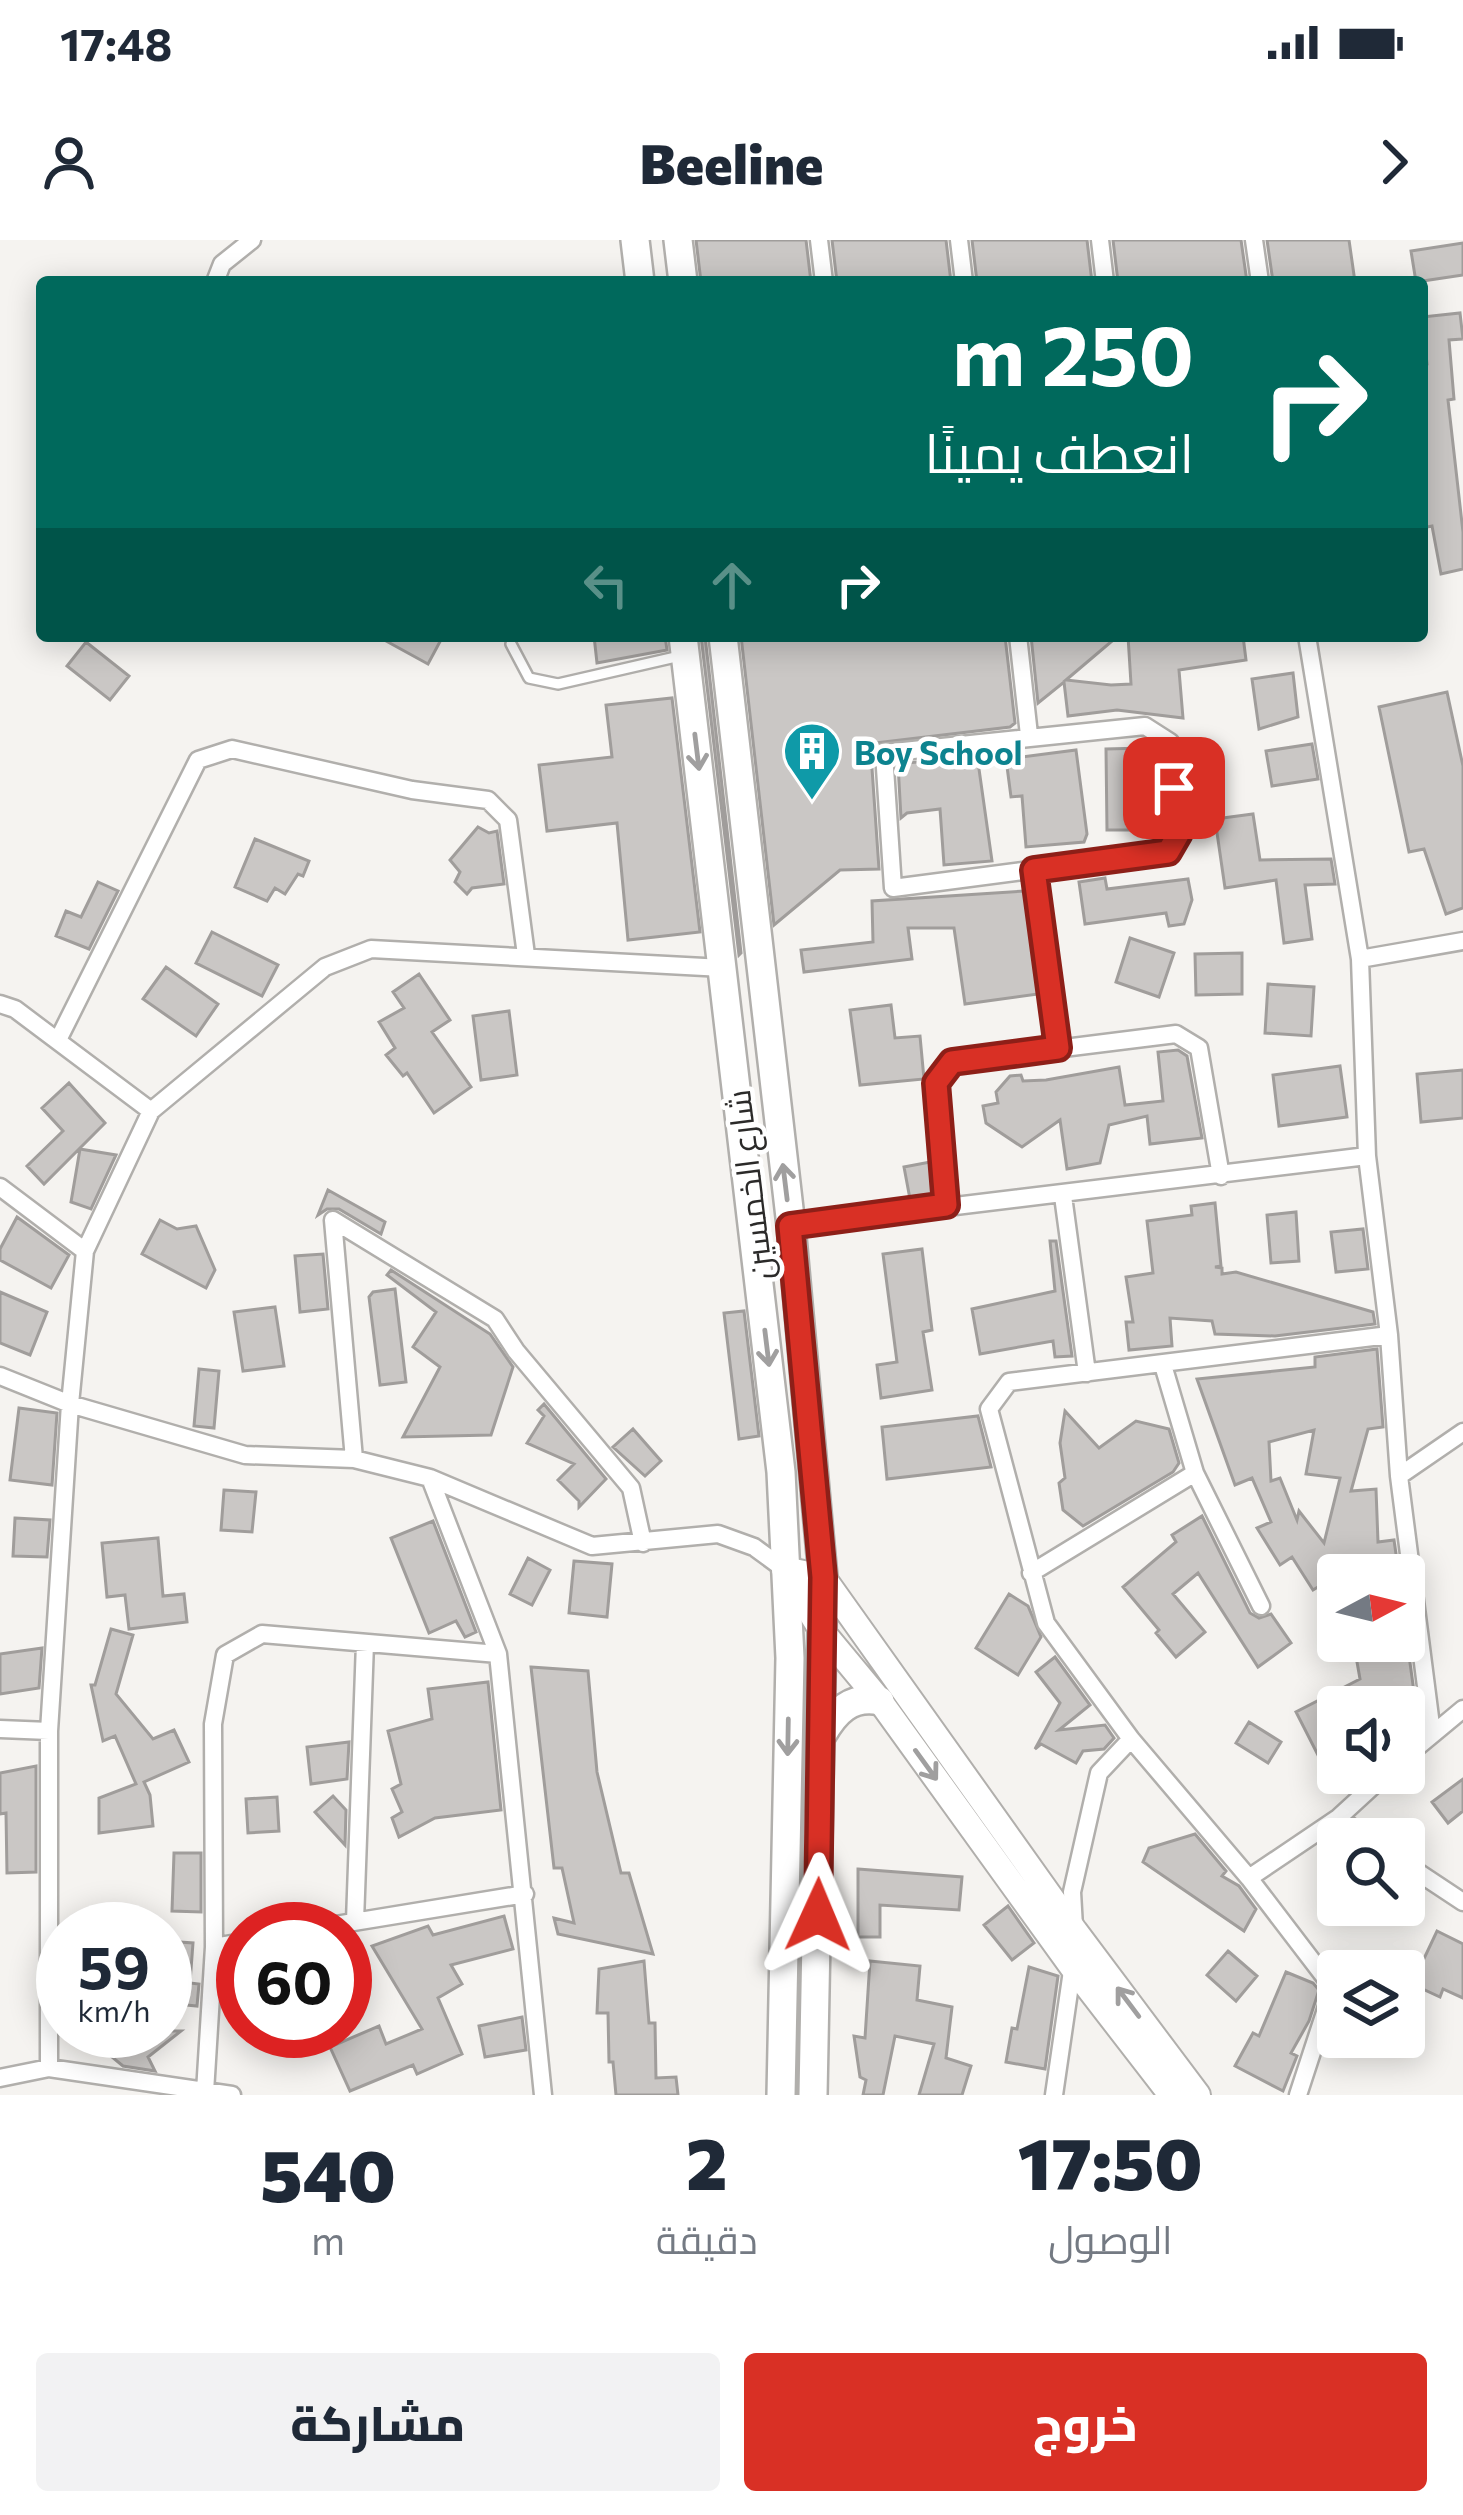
<!DOCTYPE html>
<html lang="ar">
<meta charset="utf-8">
<style>
:root{--surface:#fff;--page:#f2f2f3;--text:#1f2937;--muted:#747a83;--accent:#d93025}
body{margin:0;font-family:Commissioner,Cairo,sans-serif;background:var(--page);color:var(--text);direction:rtl;height:100vh;display:flex;flex-direction:column;font-size:45px;white-space:nowrap}
*{box-sizing:border-box;margin:0}
p{font-size:39px;color:var(--muted)}
.icon{flex:none;width:66px;height:66px;fill:none;stroke:currentColor;stroke-width:2;stroke-linecap:round;stroke-linejoin:round}
.map{position:relative;height:1855px;overflow:hidden;direction:ltr}
.sheet{display:flex;flex-direction:column;background:var(--surface);flex:1}
.sheet>*{flex:none}
.banner{position:absolute;left:36px;top:36px;width:1392px;height:366px;border-radius:12px;box-shadow:0 6px 30px #0003;direction:rtl;background:#00695c;color:#fff;overflow:hidden}
.needle{width:78px;rotate:83deg}
.fabs{position:absolute;left:1317px;top:1314px;display:grid;gap:24px}
.fabs a{display:grid;place-items:center;width:108px;height:108px;border-radius:12px;background:var(--surface);box-shadow:0 6px 30px #0003;font-size:60px}
.speed{position:absolute;left:36px;top:1662px;display:flex;gap:24px;font-size:60px;font-weight:700;text-align:center}
.speed>*{display:grid;place-content:center;width:156px;height:156px;border-radius:50%;background:var(--surface);box-shadow:0 6px 30px #0003;line-height:1}
.speed small{font-size:30px;font-weight:400}
.speed .limit{border:18px solid #d22;background:#fff;color:#111}
.pin{position:absolute;display:grid;place-items:center;width:102px;height:102px;color:#fff;margin:-51px;border-radius:24px;box-shadow:0 6px 18px #0006}
.me{position:absolute;width:132px;margin:-66px;rotate:1deg;stroke-linejoin:round;filter:drop-shadow(0 0 9px #0008)}
.turn{display:flex;align-items:center;gap:42px;height:252px;padding:0 36px;font-size:54px}
.turn .icon{width:156px;height:156px;stroke-width:2.5}
.turn b{display:block;font-size:84px;line-height:102px}
.lanes{display:flex;align-items:center;height:114px;padding:0 36px;background:#0003;justify-content:center;gap:60px;direction:ltr}
.lanes .off{opacity:.35}
.eta{display:flex;justify-content:space-evenly;align-items:center;height:204px;text-align:center}
.eta b{font-size:72px;font-weight:800;line-height:84px}
.cta{display:flex;gap:24px;margin-top:auto;padding:24px 36px}
.cta a{flex:1;height:138px;border-radius:12px;background:var(--accent);color:#fff;font-size:48px;font-weight:800;line-height:138px;text-align:center}
.cta a+a{background:var(--page);color:var(--text)}
.status{display:flex;justify-content:space-between;align-items:center;height:84px;padding:0 60px;background:var(--surface);direction:ltr}
.status svg{height:33px;fill:currentColor}
header{display:flex;justify-content:space-between;align-items:center;height:156px;padding:0 36px;background:var(--surface);font-size:54px;font-weight:800}
.map>svg:first-child{display:block}
.building{fill:#cac7c5;stroke:#a09d9b;stroke-width:3;fill-rule:evenodd}
.lines{fill:none;stroke-linecap:round;stroke-linejoin:round}
.lane-casing{stroke:#b1afac;stroke-width:14}
.street-casing{stroke:#b1afac;stroke-width:21}
.secondary-casing{stroke:#b1afac;stroke-width:28}
.primary-casing{stroke:#b1afac;stroke-width:32}
.lane{stroke:#fff;stroke-width:9}
.street{stroke:#fff;stroke-width:16}
.secondary{stroke:#fff;stroke-width:24}
.primary{stroke:#fff;stroke-width:27}
.oneway{stroke:#a09f9f}
.route-casing{stroke:#8d1f18;stroke-width:30}
.route{stroke:#d93025;stroke-width:21}
.labels{text-anchor:middle;dominant-baseline:central;stroke-width:9;stroke-linejoin:round;paint-order:stroke}
.culture-label{font-size:33px;font-weight:bold;fill:#0d838f;stroke:#fff;text-anchor:start}
.street-label{font-size:33px;fill:#2b2a29;stroke:#fff}
</style>
<div class="status"><b>17:48</b><svg viewBox="0 0 49 12"><path d="M0 12V9h3v3zM5 12V6h3v6zM10 12V3h3v9zM15 12V0h3v12zM26 1h20v11H26zM47 4h2v5h-2z"/></svg></div>
<header><svg class="icon" aria-label="forward" viewBox="0 0 24 24"><path d="M9 5l7 7-7 7"/></svg>Beeline<svg class="icon" aria-label="person" viewBox="0 0 24 24"><circle cx="12" cy="8" r="4"/><path d="M4 21q1-7 8-7t8 7"/></svg></header>
<div class="map">
<svg width="1463" height="1855" viewBox="0 0 1463 1855">
<rect width="100%" height="100%" fill="#f5f3f0"/>
<path class="building" d="M 696,0 L 806,0 L 811,42 L 701,42 Z
M 832,0 L 946,0 L 951,42 L 837,42 Z
M 972,0 L 1087,0 L 1092,42 L 977,42 Z
M 1113,0 L 1241,0 L 1247,42 L 1118,42 Z
M 1267,0 L 1349,0 L 1355,42 L 1273,42 Z
M 1463,3 L 1463,35 L 1416,42 L 1411,11 Z
M 1460,73 L 1463,99 L 1449,100 L 1454,159 L 1448,160 L 1463,292 L 1463,329 L 1441,334 L 1432,286 L 1422,288 L 1422,125 L 1427,124 L 1422,77 Z
M 377,396 L 443,396 L 428,424 Z
M 594,396 L 665,396 L 667,410 L 597,423 Z
M 701,396 L 705,396 L 741,713 L 739,715 Z
M 741,396 L 1005,396 L 1015,483 L 1010,487 L 876,503 L 871,514 L 879,629 L 840,630 L 774,685 Z
M 1031,396 L 1118,396 L 1066,440 L 1111,445 L 1131,444 L 1128,396 L 1243,396 L 1246,420 L 1179,430 L 1183,478 L 1117,470 L 1068,476 L 1064,442 L 1038,463 Z
M 86,402 L 129,436 L 110,460 L 67,426 Z
M 1293,433 L 1298,477 L 1259,489 L 1252,439 Z
M 1447,452 L 1463,526 L 1463,668 L 1446,674 L 1424,609 L 1409,612 L 1379,467 Z
M 672,458 L 700,692 L 628,700 L 617,583 L 547,591 L 539,525 L 612,517 L 606,465 Z
M 1146,504 L 1158,509 L 1161,537 L 1134,537 L 1134,565 L 1164,566 L 1166,590 L 1107,590 L 1106,509 L 1146,508 Z
M 1312,504 L 1318,539 L 1272,546 L 1266,511 Z
M 1076,510 L 1087,594 L 1084,602 L 1026,607 L 1022,556 L 1011,557 L 1006,519 Z
M 975,516 L 967,523 L 978,522 L 992,621 L 944,625 L 940,569 L 907,573 L 901,578 L 898,524 Z
M 1253,574 L 1260,620 L 1331,619 L 1335,644 L 1305,645 L 1312,699 L 1284,703 L 1276,640 L 1225,648 L 1215,579 Z
M 478,587 L 489,593 L 497,591 L 504,644 L 472,648 L 467,654 L 455,642 L 460,632 L 450,620 Z
M 255,599 L 309,621 L 303,636 L 298,634 L 285,654 L 275,648 L 267,661 L 235,647 Z
M 1105,638 L 1107,649 L 1188,639 L 1192,660 L 1184,684 L 1169,686 L 1166,673 L 1085,684 L 1079,642 Z
M 98,642 L 118,651 L 89,709 L 56,696 L 66,671 L 81,677 Z
M 1024,651 L 1038,754 L 965,764 L 954,688 L 908,688 L 912,719 L 804,732 L 801,710 L 873,702 L 872,661 Z
M 212,692 L 278,725 L 262,756 L 196,723 Z
M 1130,698 L 1174,713 L 1159,757 L 1116,742 Z
M 1242,713 L 1242,754 L 1196,755 L 1195,714 Z
M 166,727 L 218,764 L 196,796 L 143,759 Z
M 419,734 L 450,780 L 432,792 L 471,847 L 434,873 L 407,833 L 403,836 L 386,815 L 395,808 L 379,782 L 404,768 L 393,752 Z
M 1268,744 L 1314,747 L 1311,796 L 1265,793 Z
M 891,765 L 895,798 L 920,796 L 924,839 L 860,845 L 850,770 Z
M 509,771 L 517,835 L 481,840 L 473,776 Z
M 1178,810 L 1187,816 L 1202,898 L 1150,904 L 1147,876 L 1109,885 L 1100,923 L 1067,929 L 1060,880 L 1022,907 L 986,883 L 983,866 L 998,863 L 996,852 L 1010,836 L 1021,835 L 1023,841 L 1046,840 L 1119,827 L 1125,865 L 1163,861 L 1158,812 Z
M 1340,826 L 1347,877 L 1279,886 L 1273,835 Z
M 1463,830 L 1463,878 L 1421,882 L 1417,834 Z
M 69,843 L 105,883 L 44,944 L 27,926 L 63,891 L 42,868 Z
M 80,909 L 116,915 L 91,969 L 71,962 Z
M 930,922 L 932,955 L 910,959 L 904,927 Z
M 328,950 L 385,982 L 381,994 L 339,969 L 327,969 L 318,975 Z
M 1215,963 L 1221,1026 L 1215,1027 L 1222,1028 L 1222,1034 L 1236,1032 L 1373,1072 L 1375,1084 L 1275,1096 L 1215,1094 L 1212,1081 L 1170,1078 L 1172,1106 L 1129,1110 L 1126,1082 L 1133,1082 L 1126,1037 L 1153,1033 L 1147,981 L 1192,975 L 1191,966 Z
M 1296,972 L 1299,1021 L 1271,1023 L 1267,975 Z
M 17,977 L 69,1015 L 51,1048 L 0,1020 L 0,1009 Z
M 160,980 L 177,989 L 196,986 L 215,1030 L 206,1048 L 142,1014 Z
M 1363,989 L 1368,1029 L 1336,1032 L 1331,992 Z
M 1050,1001 L 1056,1001 L 1072,1116 L 1055,1117 L 1053,1101 L 980,1114 L 972,1069 L 1055,1051 Z
M 922,1009 L 932,1090 L 923,1092 L 932,1150 L 881,1158 L 877,1125 L 897,1122 L 883,1014 Z
M 323,1014 L 328,1069 L 300,1072 L 295,1016 Z
M 391,1030 L 490,1094 L 513,1127 L 491,1195 L 403,1197 L 440,1127 L 413,1107 L 436,1072 L 387,1035 Z
M 395,1049 L 406,1142 L 380,1145 L 369,1057 L 373,1052 Z
M 0,1052 L 47,1072 L 30,1115 L 0,1103 Z
M 275,1067 L 284,1126 L 243,1131 L 234,1072 Z
M 744,1071 L 759,1196 L 739,1199 L 724,1073 Z
M 1377,1109 L 1383,1187 L 1368,1189 L 1351,1251 L 1376,1249 L 1378,1302 L 1394,1300 L 1399,1335 L 1356,1335 L 1351,1327 L 1313,1350 L 1292,1317 L 1280,1325 L 1257,1288 L 1271,1282 L 1252,1238 L 1235,1245 L 1197,1139 L 1315,1127 L 1315,1117 ZM 1314,1190 L 1306,1234 L 1340,1238 L 1324,1303 L 1299,1271 L 1297,1280 L 1280,1238 L 1271,1241 L 1269,1202 Z
M 199,1129 L 219,1131 L 214,1188 L 194,1186 Z
M 544,1164 L 606,1239 L 579,1267 L 579,1261 L 558,1240 L 574,1224 L 527,1203 L 544,1176 L 538,1170 Z
M 19,1168 L 57,1173 L 52,1245 L 10,1240 Z
M 1065,1171 L 1099,1208 L 1136,1181 L 1169,1189 L 1179,1223 L 1173,1232 L 1083,1286 L 1063,1270 L 1059,1243 L 1065,1238 L 1060,1203 Z
M 978,1176 L 991,1227 L 887,1239 L 882,1187 Z
M 633,1189 L 661,1221 L 645,1236 L 613,1207 Z
M 224,1250 L 256,1252 L 252,1292 L 221,1290 Z
M 1202,1276 L 1250,1373 L 1259,1378 L 1271,1374 L 1291,1403 L 1258,1427 L 1198,1333 L 1173,1354 L 1205,1392 L 1176,1417 L 1156,1393 L 1159,1390 L 1123,1347 L 1176,1302 L 1172,1295 Z
M 15,1278 L 50,1280 L 47,1317 L 13,1316 Z
M 433,1281 L 476,1392 L 465,1397 L 456,1381 L 429,1393 L 391,1298 Z
M 158,1298 L 163,1356 L 184,1354 L 187,1382 L 129,1389 L 125,1355 L 107,1357 L 102,1303 Z
M 528,1318 L 550,1330 L 532,1365 L 510,1354 Z
M 574,1321 L 612,1324 L 607,1377 L 569,1373 Z
M 1009,1354 L 1028,1366 L 1041,1397 L 1018,1435 L 976,1408 Z
M 111,1389 L 133,1395 L 116,1454 L 153,1499 L 174,1490 L 189,1522 L 144,1542 L 150,1555 L 153,1586 L 99,1593 L 99,1558 L 136,1544 L 115,1496 L 103,1501 L 91,1445 L 95,1445 Z
M 1345,1401 L 1407,1401 L 1418,1481 L 1404,1483 L 1404,1467 L 1338,1467 L 1338,1517 L 1323,1525 L 1296,1472 L 1360,1439 L 1357,1422 Z
M 42,1408 L 39,1448 L 0,1454 L 0,1414 Z
M 1055,1417 L 1090,1465 L 1059,1490 L 1105,1485 L 1114,1498 L 1104,1509 L 1083,1511 L 1076,1523 L 1041,1504 L 1035,1509 L 1060,1463 L 1036,1432 Z
M 531,1427 L 588,1431 L 597,1532 L 621,1633 L 629,1633 L 653,1714 L 558,1694 L 554,1678 L 574,1683 L 562,1628 L 554,1628 Z
M 488,1442 L 501,1570 L 435,1578 L 399,1597 L 392,1578 L 402,1572 L 392,1549 L 401,1544 L 388,1491 L 432,1479 L 428,1449 Z
M 1249,1482 L 1281,1502 L 1268,1523 L 1236,1503 Z
M 349,1502 L 347,1539 L 311,1544 L 307,1507 Z
M 36,1526 L 36,1632 L 7,1633 L 6,1573 L 0,1574 L 0,1533 Z
M 1463,1539 L 1463,1571 L 1448,1583 L 1432,1562 Z
M 333,1556 L 346,1570 L 345,1605 L 315,1572 Z
M 277,1557 L 279,1591 L 248,1593 L 246,1559 Z
M 1195,1594 L 1226,1631 L 1222,1636 L 1239,1646 L 1256,1669 L 1244,1691 L 1143,1622 L 1149,1608 Z
M 174,1613 L 201,1613 L 201,1672 L 172,1671 Z
M 858,1629 L 962,1637 L 959,1670 L 880,1665 L 880,1697 L 858,1697 Z
M 1008,1666 L 1034,1703 L 1012,1720 L 984,1685 Z
M 504,1676 L 513,1709 L 451,1725 L 462,1744 L 438,1758 L 462,1814 L 417,1834 L 413,1825 L 350,1851 L 330,1807 L 379,1786 L 386,1804 L 422,1789 L 372,1706 L 428,1686 L 433,1695 Z
M 1437,1691 L 1463,1704 L 1463,1758 L 1443,1749 L 1440,1757 L 1412,1744 Z
M 165,1701 L 193,1703 L 190,1743 L 199,1744 L 197,1766 L 165,1763 Z
M 1228,1711 L 1257,1736 L 1236,1761 L 1207,1735 Z
M 644,1721 L 649,1783 L 655,1783 L 656,1838 L 676,1837 L 678,1855 L 616,1855 L 613,1822 L 609,1822 L 608,1773 L 597,1773 L 599,1729 Z
M 870,1721 L 920,1726 L 917,1760 L 952,1767 L 946,1818 L 971,1826 L 962,1855 L 919,1855 L 934,1804 L 895,1796 L 883,1855 L 863,1855 L 866,1840 L 860,1837 L 854,1796 L 865,1798 Z
M 1029,1727 L 1058,1736 L 1045,1829 L 1006,1822 L 1012,1788 L 1017,1789 Z
M 1286,1732 L 1313,1743 L 1319,1750 L 1309,1781 L 1291,1813 L 1297,1816 L 1283,1851 L 1235,1826 L 1253,1793 L 1259,1796 Z
M 522,1777 L 526,1810 L 485,1817 L 479,1786 Z
M 104,1791 L 181,1791 L 148,1817 L 155,1831 L 123,1826 L 112,1817 L 122,1813 Z"/>
<g class="lines">
<defs>
<path id="lane" d="M 511,404 L 529,438 L 558,444 L 680,416"/>
<path id="street" d="M 819,0 L 824,42
M 959,0 L 964,42
M 1100,0 L 1105,42
M 1254,0 L 1260,42
M 215,42 L 222,24 L 252,0
M 1018,396 L 1029,495
M 1307,396 L 1360,719 L 1367,916 L 1389,1095 L 1399,1236 L 1432,1493
M 1145,486 L 1170,502 L 1179,593 L 1167,612 L 893,648 L 884,513 Z
M 1034,630 L 1058,809
M 1360,719 L 1463,701
M 0,764 L 15,769 L 151,871
M 58,800 L 198,520 L 232,509 L 412,550 L 488,560 L 508,580 L 526,715
M 0,947 L 85,1011
M 1063,956 L 1087,1133
M 946,966 L 936,843 L 952,822 L 1176,794 L 1199,808 L 1221,936
M 791,986 L 1367,916
M 1163,1125 L 1195,1233 L 1261,1366
M 0,1136 L 70,1164 L 245,1215 L 354,1219 L 430,1238 L 592,1306 L 718,1294 L 754,1307 L 784,1329
M 354,1219 L 333,980 L 495,1079 L 516,1111 L 631,1248 L 643,1303
M 1399,1236 L 1463,1192
M 430,1238 L 498,1414 L 543,1855
M 1031,1333 L 1195,1233
M 0,1489 L 49,1491
M 1404,1518 L 1463,1469
M 1338,1578 L 1369,1599
M 1404,1623 L 1463,1662
M 1249,1638 L 1338,1578 L 1387,1533
M 355,1681 L 365,1403
M 1074,1687 L 1072,1652 L 1099,1533 L 1131,1499
M 311,1689 L 525,1654
M 214,1707 L 243,1702
M 49,1828 L 49,1491 L 70,1164 L 85,1011 L 151,871 L 325,727 L 371,709 L 723,728
M 0,1838 L 49,1828 L 232,1855
M 205,1852 L 214,1707 L 213,1484 L 225,1415 L 262,1394 L 498,1414
M 1054,1855 L 1073,1724
M 1298,1855 L 1333,1748 L 1249,1638 L 1131,1499 L 1046,1383 L 989,1169 L 1009,1142 L 1389,1095"/>
<path id="secondary" d="M 784,1329 L 823,1337 L 1075,1691 L 1198,1855
M 785,1331 L 821,1390 L 880,1461 L 1072,1727 L 1171,1855"/>
<path id="primary" d="M 635,0 L 640,42
M 678,0 L 683,42
M 683,396 L 781,1232 L 790,1418 L 781,1855
M 723,396 L 791,986 L 823,1337 L 813,1855
M 822,1495 C 835,1472 851,1455 880,1461"/>
</defs>
<use href="#lane" class="lane-casing"/>
<use href="#street" class="street-casing"/>
<use href="#secondary" class="secondary-casing"/>
<use href="#primary" class="primary-casing"/>
<use href="#lane" class="lane"/>
<use href="#street" class="street"/>
<use href="#secondary" class="secondary"/>
<use href="#primary" class="primary"/>
</g>
<defs><path id="oneway-shaft" d="M-6 0H5M1.5-3L5.5 0L1.5 3" fill="none" stroke-width="1.6" stroke-linecap="round" stroke-linejoin="round" transform="scale(3)"/></defs>
<g class="oneway">
<use href="#oneway-shaft" transform="translate(697 512) rotate(83)"/>
<use href="#oneway-shaft" transform="translate(785 942) rotate(-97)"/>
<use href="#oneway-shaft" transform="translate(767 1108) rotate(83)"/>
<use href="#oneway-shaft" transform="translate(788 1497) rotate(91)"/>
<use href="#oneway-shaft" transform="translate(926 1525) rotate(54)"/>
<use href="#oneway-shaft" transform="translate(1128 1762) rotate(-127)"/>
</g>
<g class="lines">
<defs>
<path id="route" d="M 818,1675 L 823,1337 L 790,986 L 946,965 L 936,843 L 952,822 L 1058,808 L 1034,630 L 1168,612 L 1179,593 L 1174,548"/>
</defs>
<use href="#route" class="route-casing"/>
<use href="#route" class="route"/>
</g>
<defs>
<symbol id="building-pin" viewBox="-11 -11 22 30"><path d="M0 17L-7.5 6A9.5 9.5 0 1 1 7.5 6Z" fill="#0f9aa8" stroke="#fff"/><path d="M-4-6H4V6H1V3H-1V6H-4ZM-2.5-4.3h1.7v1.8h-1.7ZM.8-4.3h1.7v1.8H.8ZM-2.5-1h1.7V.8h-1.7ZM.8-1h1.7V.8H.8Z" fill="#fff"/></symbol>
</defs>
<g fill-rule="evenodd">
<use href="#building-pin" x="779" y="478" width="66" height="90"/>
</g>
<g class="labels">
<g class="culture-label">
<text x="854" y="511">Boy School</text>
</g>
<g class="street-label">
<text transform="translate(748 945) rotate(-97)">شارع الخمسين</text>
</g>
</g>
</svg>
<div class="fabs">
<a><svg class="needle" viewBox="-14 -14 28 28"><path d="M0-13l5 13h-10z" fill="#e53935"/><path d="M0 13l5-13h-10z" fill="#747a83"/></svg></a>
<a><svg class="icon" aria-label="sound" viewBox="0 0 24 24"><path d="M4 9h4l5-4v14l-5-4H4zM17 9q2 3 0 6"/></svg></a>
<a><svg class="icon" aria-label="search" viewBox="0 0 24 24"><circle cx="10" cy="10" r="6"/><path d="M15 15l6 6"/></svg></a>
<a><svg class="icon" aria-label="layers" viewBox="0 0 24 24"><path d="M12 4l9 5-9 5-9-5zM3 14l9 5 9-5"/></svg></a>
</div>
<div class="speed"><div>59<small>km/h</small></div><div class="limit">60</div></div>
<div class="pin" style="left:1174px;top:548px;background:#d93025"><svg class="icon" aria-label="arrive" viewBox="0 0 24 24"><path d="M6 21V4h12l-3 4 3 4H6"/></svg></div>
<svg class="me" style="left:818px;top:1675px" viewBox="-20 -20 40 40"><path d="M0-17L14 15 0 8-14 15z" fill="#d93025" stroke="#fff" stroke-width="4"/></svg>
<div class="banner">
<div class="turn"><svg class="icon" aria-label="right" viewBox="0 0 24 24"><path d="M7 20v-9h11M14 6l5 5-5 5"/></svg><div><b>250 m</b>انعطف يمينًا</div></div>
<div class="lanes"><svg class="icon off" aria-label="left" viewBox="0 0 24 24"><path d="M17 20v-9H6M10 6l-5 5 5 5"/></svg><svg class="icon off" aria-label="ahead" viewBox="0 0 24 24"><path d="M12 20V5M6 11l6-6 6 6"/></svg><svg class="icon" aria-label="right" viewBox="0 0 24 24"><path d="M7 20v-9h11M14 6l5 5-5 5"/></svg></div>
</div>
</div>
<section class="sheet">
<div class="eta">
<div><b>17:50</b><p>الوصول</p></div>
<div><b>2</b><p>دقيقة</p></div>
<div><b>540</b><p>m</p></div>
</div>
<div class="cta"><a>خروج</a><a>مشاركة</a></div>
</section>
